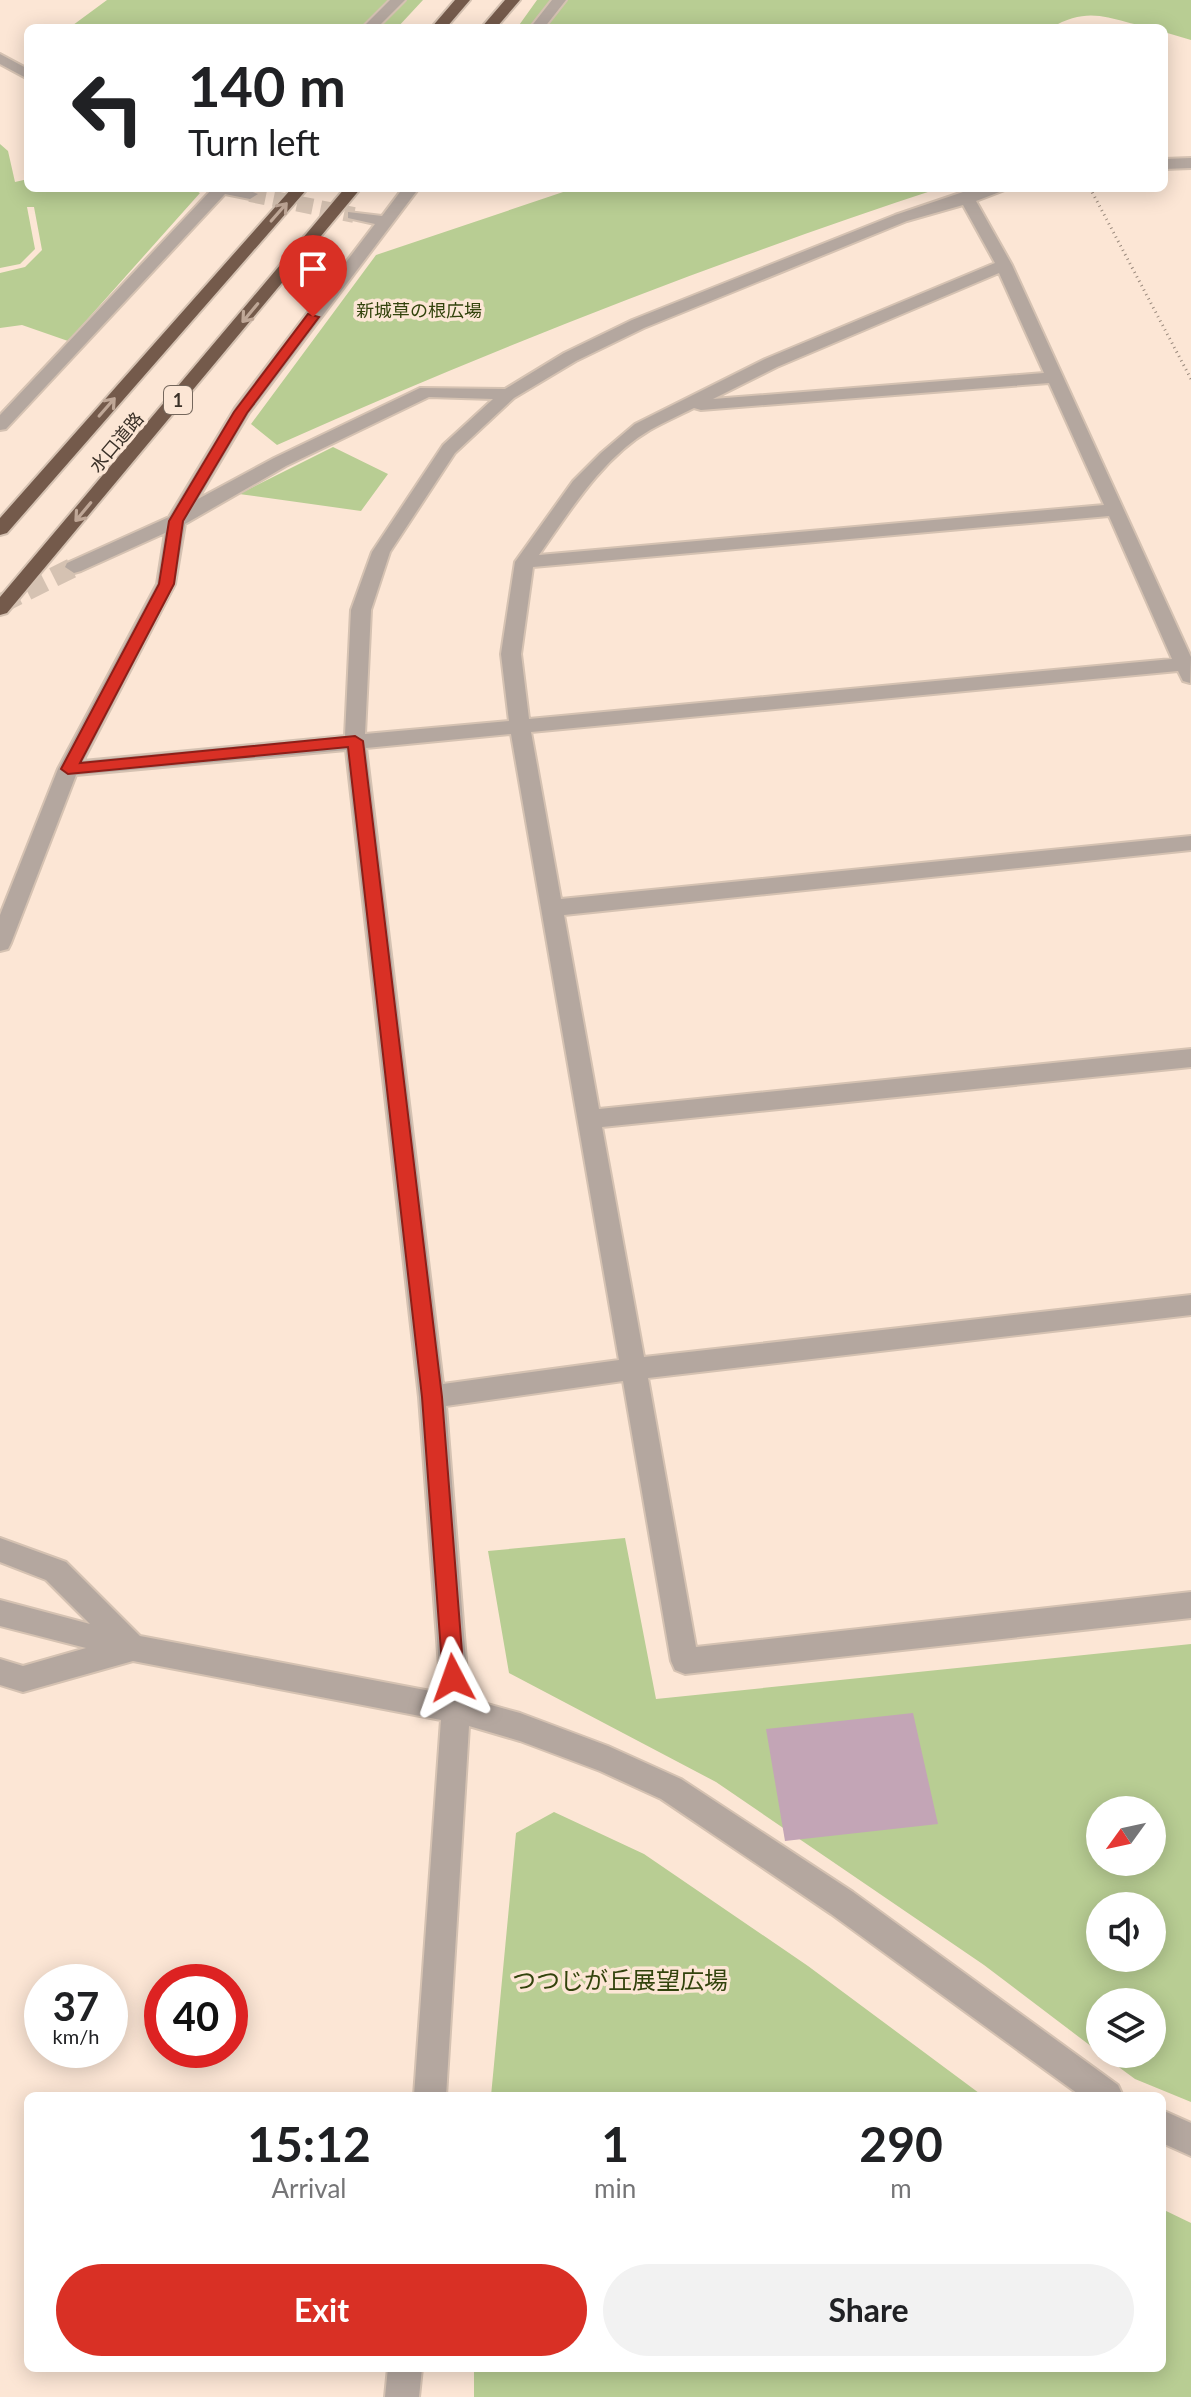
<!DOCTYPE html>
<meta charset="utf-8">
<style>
:root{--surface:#fff;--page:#f2f2f2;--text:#202124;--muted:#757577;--accent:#d93025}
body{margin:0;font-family:Lato,"Noto Sans JP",sans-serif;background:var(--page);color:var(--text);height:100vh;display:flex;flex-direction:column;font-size:30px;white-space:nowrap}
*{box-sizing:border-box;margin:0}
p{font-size:26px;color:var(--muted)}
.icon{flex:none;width:44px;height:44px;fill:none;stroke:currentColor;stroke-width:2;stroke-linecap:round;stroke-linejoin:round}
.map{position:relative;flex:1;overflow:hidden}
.details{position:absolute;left:24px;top:2092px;width:1142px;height:280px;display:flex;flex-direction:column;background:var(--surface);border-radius:12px;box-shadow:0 4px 20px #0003}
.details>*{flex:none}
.hud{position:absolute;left:24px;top:24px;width:1144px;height:168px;border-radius:12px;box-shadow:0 4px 20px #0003;background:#fff;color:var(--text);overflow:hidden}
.needle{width:52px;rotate:237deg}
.buttons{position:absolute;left:1086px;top:1796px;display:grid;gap:16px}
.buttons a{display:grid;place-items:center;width:80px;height:80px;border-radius:50%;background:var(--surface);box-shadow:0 4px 20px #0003;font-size:40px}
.speed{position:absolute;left:24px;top:1964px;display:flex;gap:16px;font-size:40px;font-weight:700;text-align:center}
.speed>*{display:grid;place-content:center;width:104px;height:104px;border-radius:50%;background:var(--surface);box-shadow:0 4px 20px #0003;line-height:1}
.speed small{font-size:20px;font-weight:400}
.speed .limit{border:12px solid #d22;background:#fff;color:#111}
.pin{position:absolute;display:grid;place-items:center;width:68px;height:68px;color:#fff;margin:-82px -34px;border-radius:50% 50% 50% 0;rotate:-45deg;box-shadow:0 0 8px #0007}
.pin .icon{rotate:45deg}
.me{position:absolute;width:88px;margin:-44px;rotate:356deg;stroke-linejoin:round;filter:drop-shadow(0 0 6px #0008)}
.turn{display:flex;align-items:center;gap:28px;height:168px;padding:0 32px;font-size:36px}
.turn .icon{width:104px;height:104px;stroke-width:2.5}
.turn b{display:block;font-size:56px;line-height:68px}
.eta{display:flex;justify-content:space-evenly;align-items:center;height:136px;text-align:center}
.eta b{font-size:48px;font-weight:700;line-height:56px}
.action{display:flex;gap:16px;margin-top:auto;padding:16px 32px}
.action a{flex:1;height:92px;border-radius:48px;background:var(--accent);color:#fff;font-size:32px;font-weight:700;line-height:92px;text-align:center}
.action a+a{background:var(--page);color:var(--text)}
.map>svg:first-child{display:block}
.green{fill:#b8cd93;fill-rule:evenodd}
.building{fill:#c3a5b6}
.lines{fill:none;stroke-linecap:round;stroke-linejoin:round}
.minor-tunnel-far1{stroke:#d5c2b2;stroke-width:16;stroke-dasharray:16 8;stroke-linecap:butt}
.minor-tunnel{stroke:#d5c2b2;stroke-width:20;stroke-dasharray:20 10;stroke-linecap:butt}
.minor-casing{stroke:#d5c2b2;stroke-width:4}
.highway-casing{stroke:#d5c2b2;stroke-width:4}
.path{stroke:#99897c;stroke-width:3;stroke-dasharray:1 4;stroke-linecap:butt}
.minor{fill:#b4a79f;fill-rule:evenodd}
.highway{fill:#745a4b;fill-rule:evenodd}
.oneway{stroke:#bfa797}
.route{fill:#d93025;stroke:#8d1f18;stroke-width:2}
.labels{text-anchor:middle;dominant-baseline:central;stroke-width:7;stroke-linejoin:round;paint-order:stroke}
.far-park-label{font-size:18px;fill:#32430c;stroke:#fce6d5}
.shield{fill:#fce6d5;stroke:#75675c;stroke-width:2}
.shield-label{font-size:18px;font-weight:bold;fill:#3b3128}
.far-street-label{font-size:18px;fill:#3b3128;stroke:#fce6d5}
.near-park-label{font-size:24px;fill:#32430c;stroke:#fce6d5}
</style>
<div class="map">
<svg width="1191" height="2397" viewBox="0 0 1191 2397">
<rect width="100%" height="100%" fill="#fce6d5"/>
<path class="green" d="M 107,0 L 423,0 L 397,28 L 69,28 Z
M 537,0 L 1191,0 L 1191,40 L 1164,32 L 1164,28 C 1120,28 1097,0 1051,28 L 517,28 Z
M 0,144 L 8,151 L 15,182 L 28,179 L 28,188 L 191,188 L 200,193 L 68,341 L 22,325 L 0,328 L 0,273 L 25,267 L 42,250 L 34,207 L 27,207 L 35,249 L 20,264 L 0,268 Z
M 575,188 L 940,188 C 715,262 493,349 277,445 L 251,424 L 376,255 Z
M 333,447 L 388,474 L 361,511 L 239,494 Z
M 625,1538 L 656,1699 L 1191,1644 L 1191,2102 L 1135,2079 L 1101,2054 L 1152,2054 L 1152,2002 L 1100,2002 L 1100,2053 L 984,1965 L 716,1782 L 509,1673 L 488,1551 ZM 1100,1810 L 1152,1810 L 1152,1862 L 1100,1862 ZM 1100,1906 L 1152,1906 L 1152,1958 L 1100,1958 Z
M 554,1812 L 644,1854 L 808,1966 L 983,2096 L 491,2096 L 516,1833 Z
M 1162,2209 L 1191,2223 L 1191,2397 L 474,2397 L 474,2368 L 1162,2368 Z"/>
<path class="building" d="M 913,1713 L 938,1824 L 785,1841 L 766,1729 Z"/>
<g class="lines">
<path class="minor-tunnel-far1" d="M 250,194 L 354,215"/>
<path class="minor-tunnel" d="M 0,604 L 74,567"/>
<defs>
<path id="minor" d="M 390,0 L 405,0 L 377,28 L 362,28 Z
M 552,0 L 566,0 L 544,28 L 530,28 Z
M 0,54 L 28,69 L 28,79 L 0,64 Z
M 1191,158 L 1191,168 L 1164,169 L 1164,159 Z
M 213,188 L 243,188 L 258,194 L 250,199 L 225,194 L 6,429 L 0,430 L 0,415 Z
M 403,188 L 419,188 L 249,413 L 198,499 L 274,458 L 420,388 L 505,389 L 564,353 L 632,320 L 895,215 L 966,191 L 1010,188 L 976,201 L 1012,265 L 1191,657 L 1190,683 L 1183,681 L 1178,671 L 531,732 L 561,899 L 1191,836 L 1191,850 L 564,915 L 599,1109 L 1191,1049 L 1191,1067 L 602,1127 L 644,1357 L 1191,1295 L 1191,1315 L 648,1378 L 696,1647 L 1191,1592 L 1191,1618 L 685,1674 L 675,1670 L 671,1661 L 623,1381 L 446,1406 L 469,1699 L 520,1713 L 608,1746 L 681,1779 L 853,1892 L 1118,2085 L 1123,2096 L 1081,2096 L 831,1914 L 661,1799 L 600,1771 L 520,1741 L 469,1726 L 446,2096 L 414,2096 L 441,1720 L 133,1661 L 23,1692 L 0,1685 L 0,1659 L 23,1666 L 86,1648 L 0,1626 L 0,1600 L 90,1624 L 46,1580 L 0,1562 L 0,1538 L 66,1562 L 140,1636 L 441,1693 L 419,1397 L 346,750 L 76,775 L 11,943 L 8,949 L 0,951 L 0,915 L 58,769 L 157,584 L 165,533 L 81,571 L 74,573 L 65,567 L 67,563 L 169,517 L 235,408 L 375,224 L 348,218 L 348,212 L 382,216 ZM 963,205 L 995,263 L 765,359 L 635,424 L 601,453 L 573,481 L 515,562 L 501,654 L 509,721 L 365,734 L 371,610 L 390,552 L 455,453 L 514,398 L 576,361 L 644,328 L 907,221 ZM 999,273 L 1044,373 L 713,399 L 777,367 ZM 1049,383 L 1104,505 L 539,555 C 570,511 602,458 650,430 C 664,422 680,415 694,408 L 701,410 ZM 429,397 L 493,399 L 443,445 L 372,552 L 351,610 L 345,736 L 83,761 L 175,584 L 185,524 L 286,466 ZM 1109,516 L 1172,659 L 529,719 L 521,654 L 533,567 ZM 511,734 L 619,1360 L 443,1384 L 366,748 Z
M 1162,2110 L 1191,2123 L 1191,2156 L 1162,2143 Z
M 388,2368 L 422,2368 L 419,2397 L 385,2397 Z"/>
<path id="highway" d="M 455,0 L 470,0 L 446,28 L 431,28 Z
M 505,0 L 520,0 L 496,28 L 481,28 Z
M 292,188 L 308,188 L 7,533 L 0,535 L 0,518 Z
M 345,188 L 361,188 L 7,613 L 0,615 L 0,597 Z"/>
</defs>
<use href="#minor" class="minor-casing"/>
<use href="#highway" class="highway-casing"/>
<path class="path" d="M 1090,188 L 1191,379"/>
<use href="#minor" class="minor"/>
<use href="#highway" class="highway"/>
</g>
<defs><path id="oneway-shaft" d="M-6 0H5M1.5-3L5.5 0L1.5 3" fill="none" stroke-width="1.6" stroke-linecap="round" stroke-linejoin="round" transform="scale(2)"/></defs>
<g class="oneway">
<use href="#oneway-shaft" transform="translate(279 212) rotate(-49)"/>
<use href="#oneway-shaft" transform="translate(250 313) rotate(130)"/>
<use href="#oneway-shaft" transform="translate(107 407) rotate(-49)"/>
<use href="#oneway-shaft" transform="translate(83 512) rotate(130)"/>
</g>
<path class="route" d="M 308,314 L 319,317 L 247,413 L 183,521 L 174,584 L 80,763 L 355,736 L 363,741 L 442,1397 L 464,1678 L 461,1685 L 453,1688 L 446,1685 L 443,1678 L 422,1397 L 348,747 L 68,774 L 61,769 L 159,584 L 169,521 L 234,412 Z"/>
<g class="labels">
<g class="far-park-label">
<text x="419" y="310">新城草の根広場</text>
</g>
<rect class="shield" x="164" y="386" width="28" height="28" rx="6"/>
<g class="shield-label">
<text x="178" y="400">1</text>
</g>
<g class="far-street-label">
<text transform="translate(116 442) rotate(-50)">水口道路</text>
</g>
<g class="near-park-label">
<text x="620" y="1979">つつじが丘展望広場</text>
</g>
</g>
</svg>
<div class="buttons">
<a><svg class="needle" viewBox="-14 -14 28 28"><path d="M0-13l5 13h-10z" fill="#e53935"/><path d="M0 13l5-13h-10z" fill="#757577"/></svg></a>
<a><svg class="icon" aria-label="sound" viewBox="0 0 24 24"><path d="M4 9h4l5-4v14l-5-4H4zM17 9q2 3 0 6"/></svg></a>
<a><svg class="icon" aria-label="layers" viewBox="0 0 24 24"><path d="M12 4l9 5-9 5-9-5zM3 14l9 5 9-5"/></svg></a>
</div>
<div class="speed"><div>37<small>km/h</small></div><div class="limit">40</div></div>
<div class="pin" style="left:313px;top:317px;background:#d93025"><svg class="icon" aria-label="arrive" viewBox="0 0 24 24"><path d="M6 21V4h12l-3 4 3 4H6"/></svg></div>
<svg class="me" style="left:453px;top:1678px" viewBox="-20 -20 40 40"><path d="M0-17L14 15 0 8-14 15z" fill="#d93025" stroke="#fff" stroke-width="4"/></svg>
<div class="hud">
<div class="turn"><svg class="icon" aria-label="left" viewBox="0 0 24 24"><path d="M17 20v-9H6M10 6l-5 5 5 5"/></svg><div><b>140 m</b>Turn left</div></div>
</div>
<section class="details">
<div class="eta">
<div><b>15:12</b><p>Arrival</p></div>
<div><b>1</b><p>min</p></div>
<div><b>290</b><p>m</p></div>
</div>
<div class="action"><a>Exit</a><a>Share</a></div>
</section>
</div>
